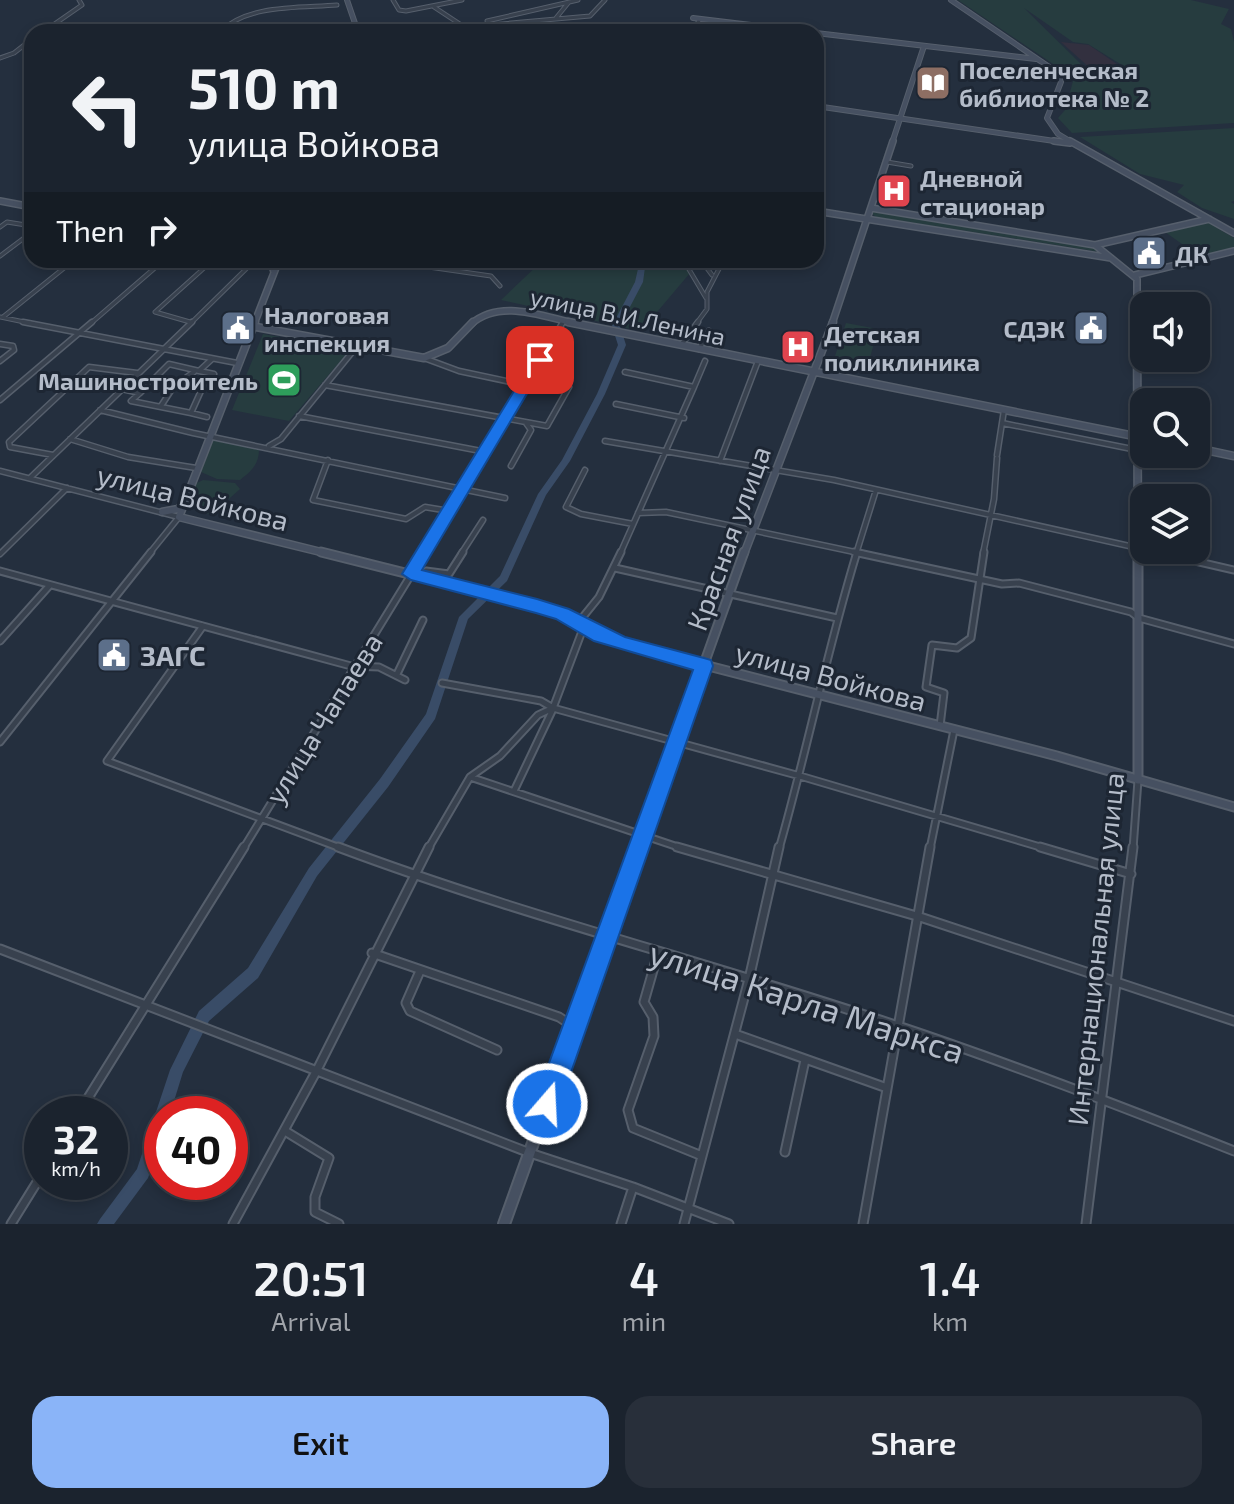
<!DOCTYPE html>
<meta charset="utf-8">
<style>
:root{--surface:#1b232e;--page:#282f3a;--text:#f1f3f6;--muted:#a0a4aa;--line:#39404a;--accent:#8ab4f8}
body{margin:0;font-family:"Exo 2",sans-serif;background:var(--page);color:var(--text);height:100vh;display:flex;flex-direction:column;font-size:30px;white-space:nowrap}
*{box-sizing:border-box;margin:0}
p{font-size:26px;color:var(--muted)}
.icon{flex:none;width:44px;height:44px;fill:none;stroke:currentColor;stroke-width:2;stroke-linecap:round;stroke-linejoin:round}
.map{position:relative;height:1224px;overflow:hidden}
.panel{display:flex;flex-direction:column;background:var(--surface);flex:1}
.panel>*{flex:none}
.top-card{position:absolute;left:24px;top:24px;width:800px;height:244px;border-radius:24px;box-shadow:0 4px 12px #0003,0 0 0 2px var(--line);background:#1b232e;color:var(--text);overflow:hidden}
.fabs{position:absolute;left:1130px;top:292px;display:grid;gap:16px}
.fabs a{display:grid;place-items:center;width:80px;height:80px;border-radius:16px;background:var(--surface);box-shadow:0 4px 12px #0003,0 0 0 2px var(--line);font-size:40px}
.speed{position:absolute;left:24px;top:1096px;display:flex;gap:16px;font-size:40px;font-weight:700;text-align:center}
.speed>*{display:grid;place-content:center;width:104px;height:104px;border-radius:50%;background:var(--surface);box-shadow:0 4px 12px #0003,0 0 0 2px var(--line);line-height:1}
.speed small{font-size:20px;font-weight:400}
.speed .limit{border:12px solid #d22;background:#fff;color:#111}
.pin{position:absolute;display:grid;place-items:center;width:68px;height:68px;color:#fff;margin:-34px;border-radius:16px;box-shadow:0 4px 12px #0006}
.me{position:absolute;width:88px;margin:-44px;rotate:19deg;stroke-linejoin:round;filter:drop-shadow(0 0 6px #0008)}
.turn{display:flex;align-items:center;gap:28px;height:168px;padding:0 32px;font-size:36px}
.turn .icon{width:104px;height:104px;stroke-width:2.5}
.turn b{display:block;font-size:56px;line-height:68px}
.then{display:flex;align-items:center;height:76px;padding:0 32px;background:#0003;gap:16px;font-size:30px}
.eta{display:flex;justify-content:space-evenly;align-items:center;height:136px;text-align:center}
.eta b{font-size:48px;font-weight:600;line-height:56px}
.cta{display:flex;gap:16px;margin-top:auto;padding:16px 32px}
.cta a{flex:1;height:92px;border-radius:24px;background:var(--accent);color:#111;font-size:32px;font-weight:600;line-height:92px;text-align:center}
.cta a+a{background:var(--page);color:var(--text)}
.map>svg:first-child{display:block}
.medical{fill:#32303f}
.green{fill:#263c3f}
.lines{fill:none;stroke-linecap:round;stroke-linejoin:round}
.river{fill:#394c67;fill-rule:evenodd}
.street-far3-casing{stroke:#565f6c;stroke-width:5}
.street-far2-casing{stroke:#565f6c;stroke-width:7}
.street-far1-casing{stroke:#565f6c;stroke-width:9}
.street-casing{stroke:#565f6c;stroke-width:11}
.secondary-far4-casing{stroke:#565f6c;stroke-width:6}
.secondary-far3-casing{stroke:#565f6c;stroke-width:8}
.secondary-far2-casing{stroke:#565f6c;stroke-width:9}
.secondary-far1-casing{stroke:#565f6c;stroke-width:11}
.secondary-casing{stroke:#565f6c;stroke-width:14}
.street-far3{stroke:#38414e;stroke-width:3}
.street-far2{stroke:#38414e;stroke-width:4}
.street-far1{stroke:#38414e;stroke-width:5}
.street{stroke:#38414e;stroke-width:7}
.secondary-far4{stroke:#465061;stroke-width:4}
.secondary-far3{stroke:#465061;stroke-width:5}
.secondary-far2{stroke:#465061;stroke-width:6}
.secondary-far1{stroke:#465061;stroke-width:7}
.secondary{stroke:#465061;stroke-width:10}
.route{fill:#1a73e8;stroke:#114b97;stroke-width:2}
.labels{text-anchor:middle;dominant-baseline:central;stroke-width:6;stroke-linejoin:round;paint-order:stroke}
.far-poi-label{font-size:24px;font-weight:bold;fill:#b4bcc9;stroke:#1d2633;text-anchor:start}
.far-street-label{font-size:24px;fill:#b4bcc9;stroke:#1d2633}
.street-label{font-size:28px;fill:#b4bcc9;stroke:#1d2633}
.poi-label{font-size:28px;font-weight:bold;fill:#b4bcc9;stroke:#1d2633;text-anchor:start}
.near-street-label{font-size:34px;fill:#b4bcc9;stroke:#1d2633}
</style>
<div class="map">
<svg width="1234" height="1224" viewBox="0 0 1234 1224">
<rect width="100%" height="100%" fill="#242f3e"/>
<path class="medical" d="M 1061,42 L 1089,45 L 1127,71 L 1100,77 Z"/>
<path class="green" d="M 958,0 L 1191,0 L 1229,9 L 1221,24 L 1231,29 L 1234,42 L 1234,123 L 1072,133 L 1058,118 L 1065,110 L 1075,74 C 1094,72 1113,82 1130,70 L 1088,44 L 1073,42 L 1024,8 L 1084,67 L 1062,70 Z
M 1234,128 L 1234,201 L 1231,202 L 1234,204 L 1234,219 L 1202,208 L 1177,192 L 1184,185 L 1140,174 L 1080,137 Z
M 873,211 L 1095,246 L 1101,252 L 876,217 L 872,214 Z
M 1207,222 L 1234,238 L 1234,248 L 1199,256 L 1165,232 Z
M 543,260 L 701,260 L 641,331 L 501,300 Z
M 846,323 L 878,329 L 867,368 L 833,362 Z
M 263,334 L 350,350 L 289,421 L 232,410 Z
M 213,440 L 253,445 L 259,449 C 259,464 252,471 240,480 L 217,479 L 201,472 Z
M 203,480 L 235,483 L 240,489 L 211,515 L 193,509 L 191,499 L 197,483 Z"/>
<g class="lines">
<path class="river" d="M 640,260 L 646,260 L 643,282 L 620,326 L 626,345 L 605,394 L 570,461 L 546,495 L 507,581 L 468,619 L 435,719 L 388,787 L 317,876 L 258,978 L 209,1021 L 183,1072 L 170,1114 L 162,1114 L 162,1138 L 148,1178 L 114,1224 L 97,1224 L 100,1219 L 137,1169 L 170,1070 L 199,1011 L 248,968 L 309,868 L 380,779 L 426,714 L 459,617 L 500,576 L 538,494 L 562,460 L 597,394 L 618,345 L 612,326 L 635,282 Z"/>
<defs>
<path id="street-far3" d="M 393,0 L 399,10 L 406,11 L 462,0
M 434,7 L 472,32
M 556,18 L 569,2
M 700,19 L 695,27 L 709,29 L 706,32
M 487,21 L 578,0
M 715,21 L 719,29 L 749,32
M 467,27 L 590,16 L 605,0
M 43,32 L 82,5 L 79,0
M 220,32 C 247,4 301,8 337,5
M 547,32 L 579,29
M 0,58 L 14,53 L 32,39
M 887,162 L 911,166
M 0,227 L 7,222 L 32,226
M 0,256 L 32,232
M 380,260 L 491,276 L 500,286
M 697,260 L 688,262 L 687,266 L 706,298
M 701,260 L 712,275
M 0,317 L 34,324
M 3,317 L 74,260
M 190,322 L 155,312 L 213,260
M 90,324 L 164,260
M 190,324 L 246,269 L 243,265 L 221,260
M 696,324 L 707,309 L 707,292 L 720,267 L 719,260"/>
<path id="street-far2" d="M 23,322 L 237,363
M 0,344 L 13,346 L 14,350 L 0,361
M 681,345 L 698,322
M 699,349 L 709,331
M 424,358 L 459,371 L 525,385
M 325,385 L 547,426 L 569,387
M 694,387 L 705,361
M 122,389 L 140,393 L 131,401 L 191,413 L 205,382 L 214,374 L 199,371 L 212,359
M 140,393 L 169,364 L 199,371
M 0,400 L 92,322
M 616,404 L 684,418
M 161,406 L 174,386 L 194,372
M 100,410 L 193,433 L 505,498
M 191,413 L 207,417
M 299,416 L 486,452
M 1002,423 L 1137,450
M 70,439 L 128,457 L 196,468
M 605,441 L 834,480 L 1165,554
M 269,446 L 281,439 L 358,345
M 53,455 L 10,447 L 9,442 L 89,367 L 137,373
M 997,455 L 1004,410
M 328,460 L 313,500 L 406,519 L 425,507 L 449,511
M 720,461 L 758,361
M 511,466 L 531,430 L 526,423
M 585,470 L 566,507 L 581,514 L 633,524
M 0,471 L 179,517 L 149,554
M 31,477 L 192,322
M 638,513 L 666,512 L 864,554
M 0,554 L 67,488
M 424,554 L 563,322
M 461,554 L 483,520
M 620,554 L 694,387 L 625,372
M 856,554 L 876,490
M 983,554 L 994,499 L 997,458"/>
<path id="street-far1" d="M 854,552 L 1002,584 L 1019,583 L 1131,612 L 1139,618 L 1234,644
M 1156,552 L 1234,570
M 615,568 L 837,618
M 0,571 L 351,666 L 379,667 L 405,680
M 422,576 L 426,571 L 449,574 L 463,552
M 578,623 L 599,597 L 621,552
M 203,626 L 107,761 L 343,849
M 0,641 L 50,585
M 397,674 L 423,620
M 442,683 L 541,701 L 553,708 L 800,776 L 1047,849
M 940,726 L 944,693 L 926,687 L 932,645 L 957,648 L 971,638 L 984,552
M 0,742 L 151,552
M 470,777 L 684,849
M 514,791 L 553,709
M 243,849 L 425,552
M 428,849 L 470,777 L 500,756 L 538,715 L 553,708 L 584,626
M 779,849 C 807,751 827,650 857,552
M 930,849 L 954,730
M 1133,849 L 1138,780"/>
<path id="street" d="M 338,847 C 522,916 712,963 898,1026 C 1012,1064 1123,1107 1234,1151
M 677,847 L 920,917 L 1234,1021
M 1040,847 L 1131,874
M 0,949 L 530,1153 L 633,1187 L 729,1224
M 372,953 L 559,1017 L 571,1025 L 572,1030
M 658,953 L 644,1002 L 653,1017 L 654,1036 L 628,1110 L 633,1128 L 702,1156
M 420,971 L 406,1003 L 410,1011 L 497,1050
M 735,1034 L 887,1088
M 78,1114 L 244,847
M 285,1131 L 329,1158 L 315,1197 L 315,1212 L 339,1224
M 785,1152 L 805,1060
M 11,1224 L 42,1174
M 233,1224 L 317,1070 L 429,847
M 621,1224 L 633,1187
M 684,1224 L 749,979 L 779,847
M 863,1224 L 930,847
M 1086,1224 L 1133,847"/>
<path id="secondary-far4" d="M 347,0 L 358,32
M 951,0 L 1058,73 L 1061,82 L 1047,118 L 1058,134 L 1073,143
M 693,18 L 808,32
M 816,33 L 1036,59
M 816,106 L 1068,143
M 892,143 L 924,46"/>
<path id="secondary-far3" d="M 1054,141 L 1070,143
M 1070,141 L 1234,233
M 0,201 L 32,207
M 871,208 L 1095,245 L 1137,279 L 1137,324
M 816,211 L 1111,258
M 1095,245 L 1209,219
M 258,260 L 272,266 L 274,272
M 1135,275 L 1234,251
M 254,324 L 279,260
M 471,324 C 501,298 543,317 578,324
M 832,324 L 893,141"/>
<path id="secondary-far2" d="M 255,322 L 179,517 L 329,554
M 568,322 L 1144,438
M 1137,322 L 1138,554
M 251,326 L 424,358 L 448,348 L 473,322
M 1196,448 L 1234,456
M 162,512 L 178,509 L 183,504
M 744,554 L 833,322"/>
<path id="secondary-far1" d="M 321,552 L 537,606 L 562,614 L 623,644 L 1057,756 L 1234,807
M 1138,552 L 1138,780
M 638,849 L 744,552"/>
<path id="secondary" d="M 504,1224 L 639,847"/>
</defs>
<use href="#street-far3" class="street-far3-casing"/>
<use href="#street-far2" class="street-far2-casing"/>
<use href="#street-far1" class="street-far1-casing"/>
<use href="#street" class="street-casing"/>
<use href="#secondary-far4" class="secondary-far4-casing"/>
<use href="#secondary-far3" class="secondary-far3-casing"/>
<use href="#secondary-far2" class="secondary-far2-casing"/>
<use href="#secondary-far1" class="secondary-far1-casing"/>
<use href="#secondary" class="secondary-casing"/>
<use href="#street-far3" class="street-far3"/>
<use href="#street-far2" class="street-far2"/>
<use href="#street-far1" class="street-far1"/>
<use href="#street" class="street"/>
<use href="#secondary-far4" class="secondary-far4"/>
<use href="#secondary-far3" class="secondary-far3"/>
<use href="#secondary-far2" class="secondary-far2"/>
<use href="#secondary-far1" class="secondary-far1"/>
<use href="#secondary" class="secondary"/>
</g>
<path class="route" d="M 540,355 L 547,360 L 422,570 L 537,599 L 569,609 L 625,637 L 704,658 L 711,660 L 713,666 L 560,1104 L 556,1113 L 547,1117 L 537,1113 L 534,1104 L 693,670 L 594,641 L 556,619 L 536,613 L 411,580 L 402,574 L 533,360 Z"/>
<defs>
<symbol id="library-square" viewBox="-11 -11 22 22"><rect x="-9" y="-9" width="18" height="18" rx="4" fill="#8d6e63" stroke="#1d2633"/><path d="M-6-4Q-3-5.5-.7-3.5V5Q-3 3-6 4ZM6-4Q3-5.5 .7-3.5V5Q3 3 6 4Z" fill="#fff"/></symbol>
<symbol id="hospital-square" viewBox="-11 -11 22 22"><rect x="-9" y="-9" width="18" height="18" rx="4" fill="#e0444e" stroke="#1d2633"/><path d="M-5-5h3v3.5h4V-5h3V5h-3V1.5h-4V5h-3Z" fill="#fff"/></symbol>
<symbol id="civic-square" viewBox="-11 -11 22 22"><rect x="-9" y="-9" width="18" height="18" rx="4" fill="#5c6f8a" stroke="#1d2633"/><path d="M-.6-6.5H3V-4.5H.6V-3L4-1V1h2V6H-6V1h2V-1L-.6-3ZM-1.2 2.5V6h2.4V2.5Z" fill="#fff"/></symbol>
<symbol id="stadium-square" viewBox="-11 -11 22 22"><rect x="-9" y="-9" width="18" height="18" rx="4" fill="#2e9e5b" stroke="#1d2633"/><path d="M0-5a6.5 5 0 1 0 0 10a6.5 5 0 1 0 0-10ZM-3.5-1.8h7v3.6h-7Z" fill="#fff"/></symbol>
</defs>
<g fill-rule="evenodd">
<use href="#library-square" x="913" y="63" width="40" height="40"/>
<use href="#hospital-square" x="874" y="171" width="40" height="40"/>
<use href="#civic-square" x="1129" y="233" width="40" height="40"/>
<use href="#civic-square" x="218" y="308" width="40" height="40"/>
<use href="#civic-square" x="1071" y="308" width="40" height="40"/>
<use href="#hospital-square" x="778" y="327" width="40" height="40"/>
<use href="#stadium-square" x="264" y="360" width="40" height="40"/>
<use href="#civic-square" x="94" y="635" width="40" height="40"/>
</g>
<g class="labels">
<g class="far-poi-label">
<text x="959" y="69">Поселенческая<tspan x="959" dy="28">библиотека № 2</tspan></text>
<text x="920" y="177">Дневной<tspan x="920" dy="28">стационар</tspan></text>
<text x="1175" y="253">ДК</text>
<text x="264" y="314">Налоговая<tspan x="264" dy="28">инспекция</tspan></text>
<text x="1065" y="328" text-anchor="end">СДЭК</text>
<text x="824" y="333">Детская<tspan x="824" dy="28">поликлиника</tspan></text>
<text x="258" y="380" text-anchor="end">Машиностроитель</text>
</g>
<g class="far-street-label">
<text transform="translate(628 316) rotate(12)">улица В.И.Ленина</text>
</g>
<g class="street-label">
<text transform="translate(193 497) rotate(14)">улица Войкова</text>
<text transform="translate(728 538) rotate(-70)">Красная улица</text>
<text transform="translate(831 676) rotate(15)">улица Войкова</text>
<text transform="translate(323 718) rotate(-58)">улица Чапаева</text>
<text transform="translate(1095 949) rotate(-84)">Интернациональная улица</text>
</g>
<g class="poi-label">
<text x="140" y="655">ЗАГС</text>
</g>
<g class="near-street-label">
<text transform="translate(807 1001) rotate(18)">улица Карла Маркса</text>
</g>
</g>
</svg>
<div class="fabs">
<a><svg class="icon" aria-label="sound" viewBox="0 0 24 24"><path d="M4 9h4l5-4v14l-5-4H4zM17 9q2 3 0 6"/></svg></a>
<a><svg class="icon" aria-label="search" viewBox="0 0 24 24"><circle cx="10" cy="10" r="6"/><path d="M15 15l6 6"/></svg></a>
<a><svg class="icon" aria-label="layers" viewBox="0 0 24 24"><path d="M12 4l9 5-9 5-9-5zM3 14l9 5 9-5"/></svg></a>
</div>
<div class="speed"><div>32<small>km/h</small></div><div class="limit">40</div></div>
<div class="pin" style="left:540px;top:360px;background:#d93025"><svg class="icon" aria-label="arrive" viewBox="0 0 24 24"><path d="M6 21V4h12l-3 4 3 4H6"/></svg></div>
<svg class="me" style="left:547px;top:1104px" viewBox="-20 -20 40 40"><circle r="17" fill="#1a73e8" stroke="#fff" stroke-width="3"/><path d="M0-11L8 9 0 5-8 9z" fill="#fff"/></svg>
<div class="top-card">
<div class="turn"><svg class="icon" aria-label="left" viewBox="0 0 24 24"><path d="M17 20v-9H6M10 6l-5 5 5 5"/></svg><div><b>510 m</b>улица Войкова</div></div>
<div class="then">Then<svg class="icon" aria-label="right" viewBox="0 0 24 24"><path d="M7 20v-9h11M14 6l5 5-5 5"/></svg></div>
</div>
</div>
<section class="panel">
<div class="eta">
<div><b>20:51</b><p>Arrival</p></div>
<div><b>4</b><p>min</p></div>
<div><b>1.4</b><p>km</p></div>
</div>
<div class="cta"><a>Exit</a><a>Share</a></div>
</section>
